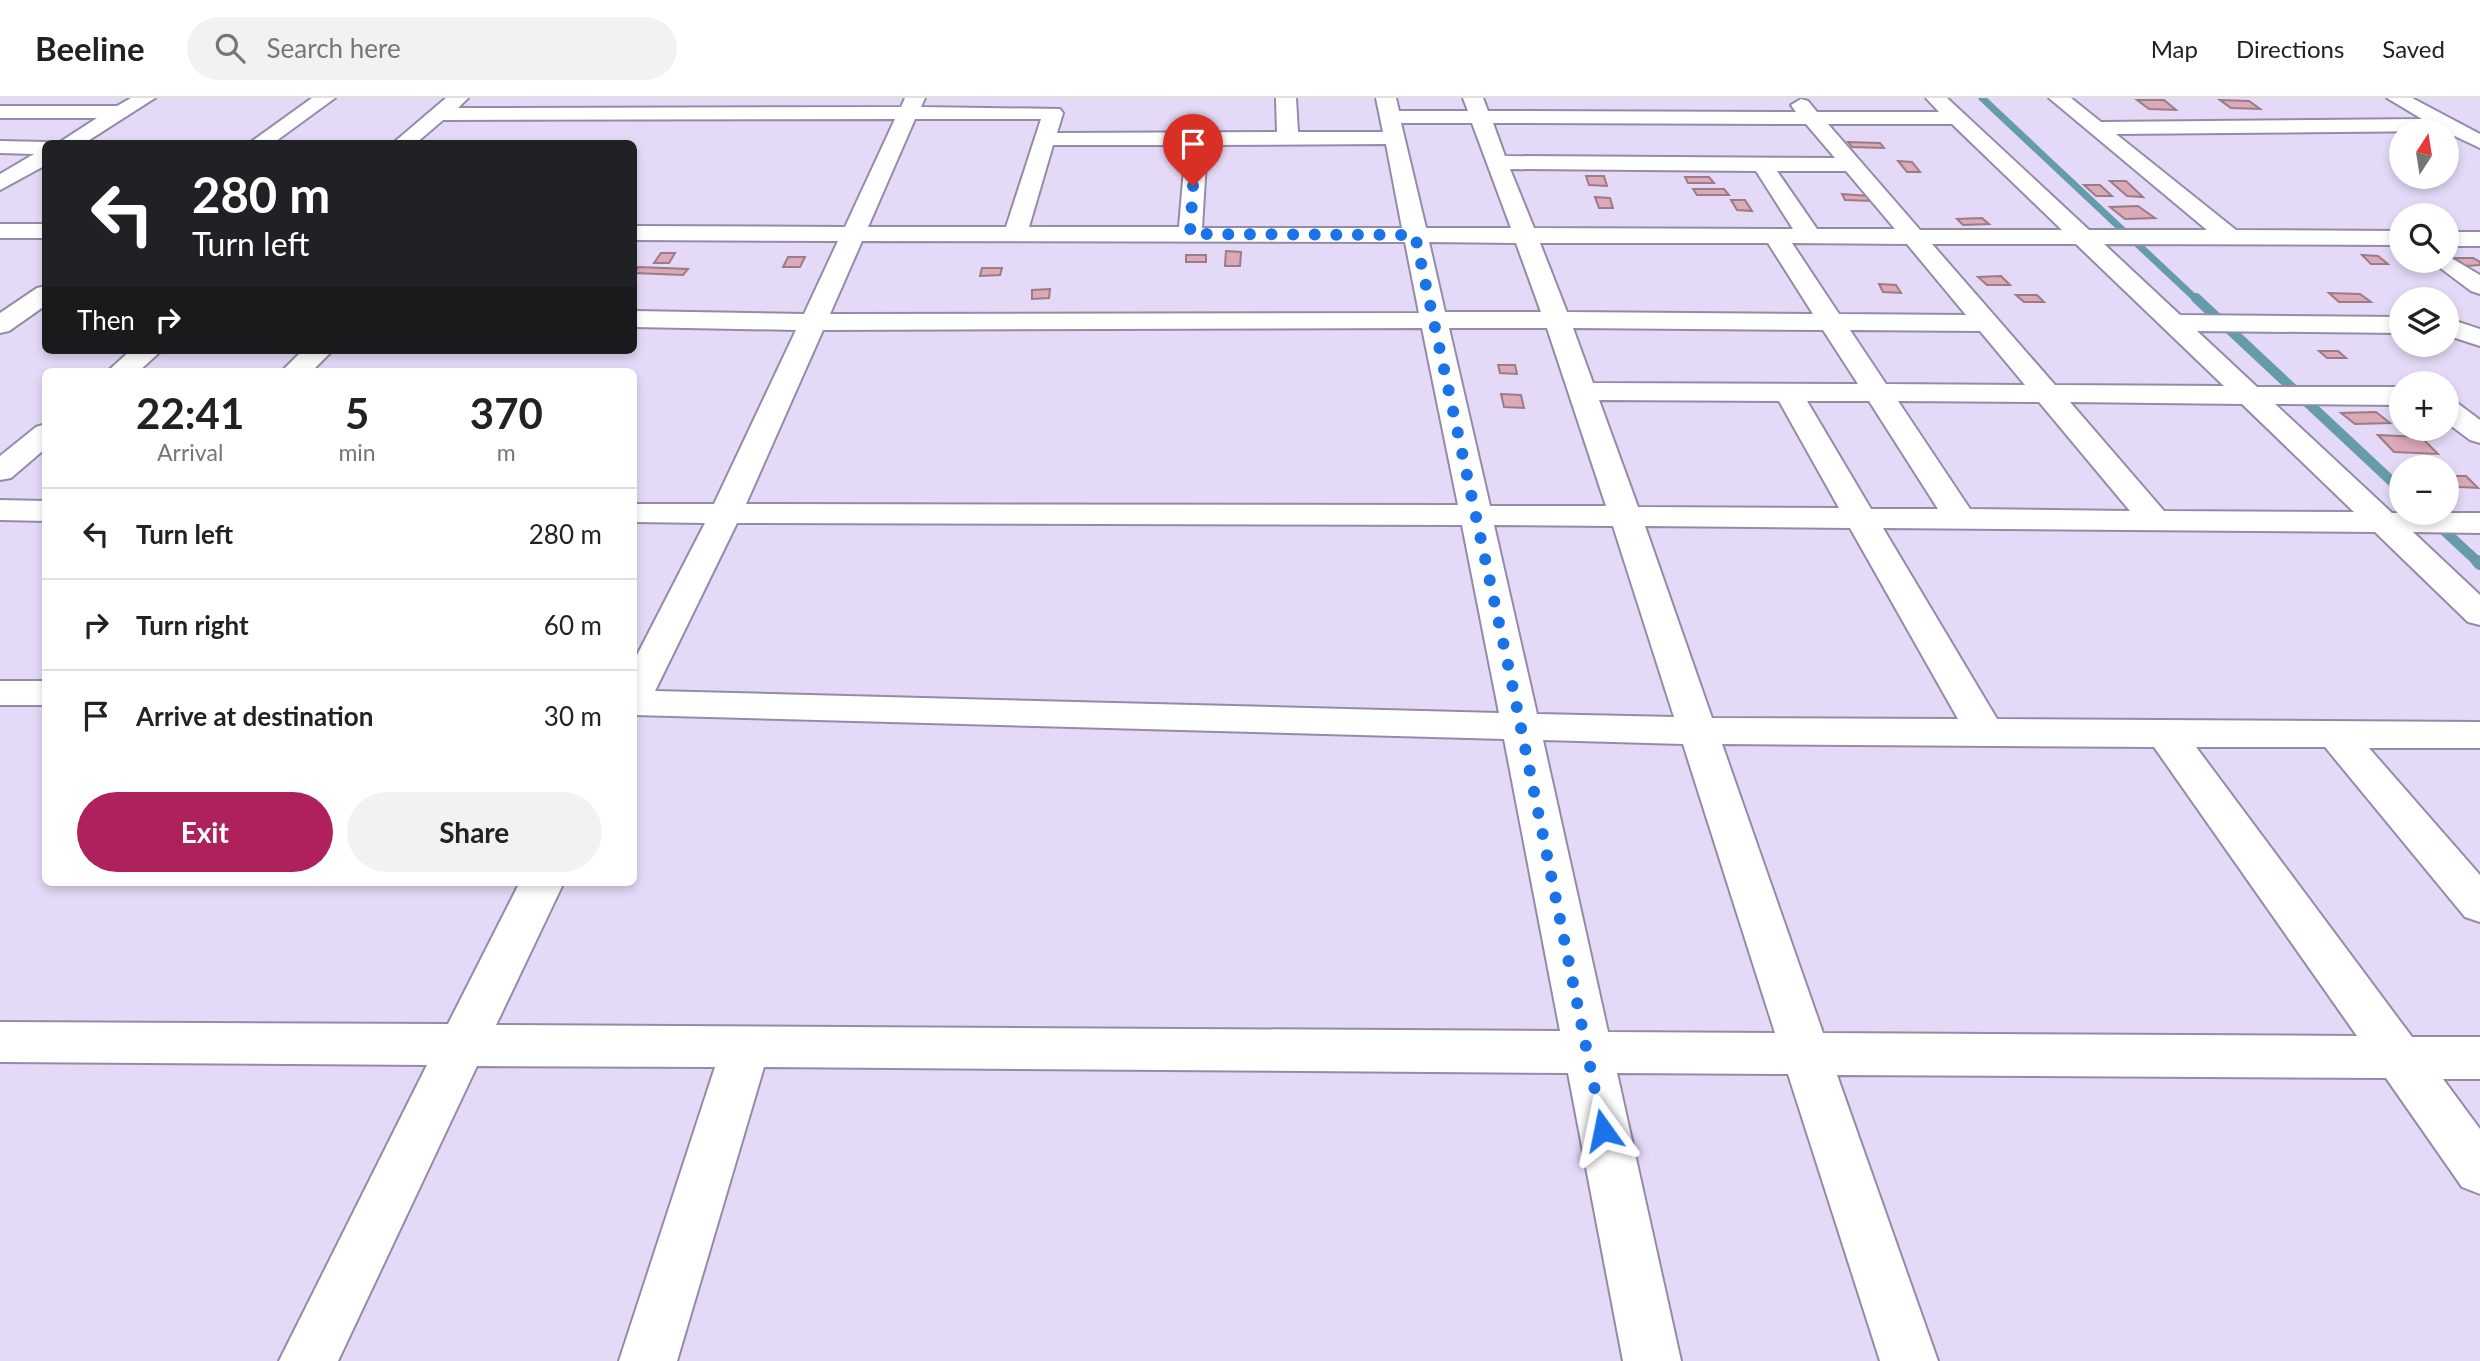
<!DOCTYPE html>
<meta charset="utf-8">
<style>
:root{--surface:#fff;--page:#f2f2f2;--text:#222;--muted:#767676;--line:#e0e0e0;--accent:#ae215c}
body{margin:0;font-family:Lato,sans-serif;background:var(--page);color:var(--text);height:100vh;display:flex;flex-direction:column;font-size:26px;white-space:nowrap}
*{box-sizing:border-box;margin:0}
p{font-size:23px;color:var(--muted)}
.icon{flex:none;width:38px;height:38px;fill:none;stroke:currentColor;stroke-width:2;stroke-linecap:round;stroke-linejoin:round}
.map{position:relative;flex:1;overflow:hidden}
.sheet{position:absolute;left:42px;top:270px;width:595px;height:518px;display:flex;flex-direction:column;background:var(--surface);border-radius:10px;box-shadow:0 4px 10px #0003}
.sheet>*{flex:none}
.guide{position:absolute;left:42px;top:42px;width:595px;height:214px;border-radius:10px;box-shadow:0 4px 10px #0003;background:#202124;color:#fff;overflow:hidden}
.needle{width:46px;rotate:12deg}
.buttons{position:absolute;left:2389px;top:21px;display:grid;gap:14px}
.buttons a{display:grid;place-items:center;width:70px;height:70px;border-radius:50%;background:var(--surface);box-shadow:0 4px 10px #0003;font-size:35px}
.pin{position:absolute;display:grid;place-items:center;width:60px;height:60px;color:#fff;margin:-72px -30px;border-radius:50% 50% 50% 0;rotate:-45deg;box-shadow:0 0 7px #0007}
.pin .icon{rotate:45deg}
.me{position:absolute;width:77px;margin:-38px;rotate:348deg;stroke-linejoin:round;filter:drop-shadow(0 0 5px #0008)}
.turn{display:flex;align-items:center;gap:24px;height:147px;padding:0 35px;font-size:32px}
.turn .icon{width:91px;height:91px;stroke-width:2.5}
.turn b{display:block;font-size:49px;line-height:60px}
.then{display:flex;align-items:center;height:66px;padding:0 35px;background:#0003;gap:14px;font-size:26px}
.eta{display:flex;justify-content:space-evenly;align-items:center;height:119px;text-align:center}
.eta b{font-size:42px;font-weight:700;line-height:49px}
.cta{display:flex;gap:14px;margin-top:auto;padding:14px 35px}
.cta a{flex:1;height:80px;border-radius:42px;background:var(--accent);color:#fff;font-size:28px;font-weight:700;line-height:80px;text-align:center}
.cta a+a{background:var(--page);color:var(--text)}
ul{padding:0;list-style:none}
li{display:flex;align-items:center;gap:21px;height:91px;padding:0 35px;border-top:2px solid var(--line)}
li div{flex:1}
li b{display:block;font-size:26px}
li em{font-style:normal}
header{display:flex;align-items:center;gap:42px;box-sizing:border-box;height:98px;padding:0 35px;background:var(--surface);border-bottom:2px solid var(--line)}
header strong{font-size:33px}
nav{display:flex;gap:38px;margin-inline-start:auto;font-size:24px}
.search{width:490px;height:63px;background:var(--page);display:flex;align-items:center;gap:18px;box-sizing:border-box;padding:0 24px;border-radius:38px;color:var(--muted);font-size:26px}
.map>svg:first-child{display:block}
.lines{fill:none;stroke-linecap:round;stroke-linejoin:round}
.stream-far2{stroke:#659bab;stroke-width:7}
.stream-far1{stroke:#659bab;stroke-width:10}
.stream{stroke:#659bab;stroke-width:12}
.building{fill:#dba9b7;stroke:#9c7b85;stroke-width:2}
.minor-casing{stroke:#948ba7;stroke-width:4}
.minor{fill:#fff;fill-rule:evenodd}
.route{stroke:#1a73e8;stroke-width:12;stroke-dasharray:0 21.6}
</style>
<header>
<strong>Beeline</strong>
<div class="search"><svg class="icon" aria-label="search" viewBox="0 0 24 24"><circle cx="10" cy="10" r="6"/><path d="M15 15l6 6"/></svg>Search here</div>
<nav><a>Map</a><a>Directions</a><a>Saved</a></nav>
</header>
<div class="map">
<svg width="2480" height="1263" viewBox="0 0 2480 1263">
<rect width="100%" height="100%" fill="#e4daf8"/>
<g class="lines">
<path class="stream-far2" d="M 1982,0 L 2197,202"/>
<path class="stream-far1" d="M 2196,200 L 2401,392
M 2425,415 L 2479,465"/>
<path class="stream" d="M 2477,463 L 2480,466"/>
</g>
<path class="building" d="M 2137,2 L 2164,2 L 2176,12 L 2149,11 Z
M 2220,2 L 2249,3 L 2260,11 L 2231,10 Z
M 1848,44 L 1880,45 L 1884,50 L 1852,49 Z
M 1898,63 L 1912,64 L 1920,74 L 1907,74 Z
M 1586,78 L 1604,78 L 1607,88 L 1589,87 Z
M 1685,79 L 1709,79 L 1714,85 L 1688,85 Z
M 2110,83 L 2126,83 L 2143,99 L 2127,98 Z
M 2084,87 L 2100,87 L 2112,98 L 2096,98 Z
M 1693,91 L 1724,91 L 1729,97 L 1697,97 Z
M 1842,96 L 1869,98 L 1872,103 L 1845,102 Z
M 1595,99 L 1610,100 L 1613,110 L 1599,110 Z
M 1731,102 L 1745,102 L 1752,113 L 1737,112 Z
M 2138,108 L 2155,120 L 2125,121 L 2110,109 Z
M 1982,120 L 1989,126 L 1963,127 L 1957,121 Z
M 1226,153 L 1241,154 L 1240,168 L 1225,168 Z
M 661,155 L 675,155 L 669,165 L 654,165 Z
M 1186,157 L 1206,157 L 1206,164 L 1186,164 Z
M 2362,157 L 2378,158 L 2388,166 L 2371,166 Z
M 788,159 L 805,159 L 800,169 L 783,169 Z
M 2454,160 L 2473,160 L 2480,164 L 2480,167 L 2466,168 Z
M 638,169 L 688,171 L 683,177 L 634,175 Z
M 982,170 L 1002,170 L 1000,177 L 980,178 Z
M 2001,178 L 2010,187 L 1987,187 L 1978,179 Z
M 1879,186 L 1896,187 L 1901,195 L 1883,194 Z
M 1050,191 L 1049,200 L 1032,201 L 1032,192 Z
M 2329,195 L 2360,196 L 2371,204 L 2339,204 Z
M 2016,197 L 2037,197 L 2044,204 L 2024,204 Z
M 2319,253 L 2338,253 L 2346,260 L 2327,260 Z
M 1498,267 L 1515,267 L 1517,276 L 1500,275 Z
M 1501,296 L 1521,297 L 1524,310 L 1504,309 Z
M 2376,314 L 2390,325 L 2355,326 L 2341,315 Z
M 2378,337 L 2421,339 L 2438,356 L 2394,354 Z
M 2447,378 L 2466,378 L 2478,390 L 2459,389 Z"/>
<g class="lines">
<defs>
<path id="minor" d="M 131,0 L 155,0 L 83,46 L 57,46 L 97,20 L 0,20 L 0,8 L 117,8 Z
M 312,0 L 335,0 L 272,46 L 248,46 Z
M 446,0 L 468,0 L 458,10 L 901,9 L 905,0 L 925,0 L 921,9 L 1060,11 L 1063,15 L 1057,35 L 1277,34 L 1276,0 L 1296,0 L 1298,34 L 1383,34 L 1376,0 L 1396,0 L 1399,13 L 1468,13 L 1463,0 L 1483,0 L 1488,13 L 1796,14 L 1791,7 L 1801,1 L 1808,3 L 1817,14 L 1939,14 L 1926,0 L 1947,0 L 2089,132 L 2207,132 L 2049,0 L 2071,0 L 2101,24 L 2422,21 L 2387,0 L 2412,0 L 2480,36 L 2480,50 L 2444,33 L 2116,36 L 2236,132 L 2401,133 L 2401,147 L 2104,146 L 2180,217 L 2401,219 L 2401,235 L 2197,233 L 2257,289 L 2401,289 L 2401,307 L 2275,306 L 2392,415 L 2480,415 L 2480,435 L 2413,434 L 2480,497 L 2480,527 L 2468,524 L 2375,434 L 1883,430 L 1997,621 L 2480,624 L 2480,650 L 2369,650 L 2480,777 L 2480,824 L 2465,819 L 2325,649 L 2196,649 L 2412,939 L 2480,939 L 2480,981 L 2443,981 L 2480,1031 L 2480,1096 L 2462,1089 L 2386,980 L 1837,977 L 1938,1263 L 1880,1263 L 1788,976 L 1617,975 L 1681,1263 L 1623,1263 L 1568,975 L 764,969 L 677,1263 L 619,1263 L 715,969 L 477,968 L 338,1263 L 279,1263 L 427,967 L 0,964 L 0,924 L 448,926 L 520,784 L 564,784 L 496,927 L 1560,933 L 1504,641 L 634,617 L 634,563 L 705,425 L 634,424 L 634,406 L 714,406 L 796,232 L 634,229 L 634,213 L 804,216 L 838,143 L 634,142 L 634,128 L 845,129 L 895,21 L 443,22 L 415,46 L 392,46 ZM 915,21 L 1041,21 L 1006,129 L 868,129 ZM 1401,25 L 1472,25 L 1511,130 L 1426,130 ZM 1493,25 L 1806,26 L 1835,60 L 1505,58 ZM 1828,26 L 1952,26 L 2062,132 L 1920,132 ZM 1386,46 L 1402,130 L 1202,130 L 1207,47 ZM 1053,47 L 1186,47 L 1179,129 L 1029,129 ZM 1510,71 L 1756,73 L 1793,131 L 1534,130 ZM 1777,73 L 1846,73 L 1895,131 L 1817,131 ZM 862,143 L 1405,144 L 1419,215 L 830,216 ZM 1429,144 L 1516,145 L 1541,214 L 1445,214 ZM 1540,145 L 1768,145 L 1813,216 L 1567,214 ZM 1792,145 L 1907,146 L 1966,217 L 1839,216 ZM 1932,146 L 2076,146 L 2224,288 L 2055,287 ZM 1422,230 L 1458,407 L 746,406 L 823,232 ZM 1449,230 L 1547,230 L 1606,408 L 1490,408 ZM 1573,230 L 1823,232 L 1858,286 L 1593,285 ZM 1850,232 L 1980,233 L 2025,287 L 1886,286 ZM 1599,302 L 1779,303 L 1839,410 L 1638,409 ZM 1807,303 L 1869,303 L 1938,411 L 1871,411 ZM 1898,303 L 2039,304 L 2130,413 L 1970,411 ZM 2070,304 L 2242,306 L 2354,414 L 2164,413 ZM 737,425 L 1462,427 L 1499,615 L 655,593 ZM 1494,427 L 1613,428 L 1674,619 L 1537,616 ZM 1645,428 L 1850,430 L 1958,621 L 1712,620 ZM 1543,642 L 1683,646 L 1775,935 L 1608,934 ZM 1722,646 L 2154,649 L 2357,938 L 1823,935 Z
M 0,43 L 46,44 L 53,46 L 46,46 L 46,67 L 0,92 L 0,76 L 34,56 L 0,55 Z
M 0,126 L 46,126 L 46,140 L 0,140 Z
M 2446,134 L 2480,134 L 2480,148 L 2446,148 Z
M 2446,157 L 2480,177 L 2480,196 L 2471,193 L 2431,163 L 2446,163 Z
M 46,188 L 46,207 L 9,233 L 0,235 L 0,215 L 37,190 Z
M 2446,220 L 2480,231 L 2480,248 L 2446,237 Z
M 131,252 L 162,252 L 139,273 L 108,273 Z
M 303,252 L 333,252 L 312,273 L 282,273 Z
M 2446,301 L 2456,304 L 2480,322 L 2480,345 L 2470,342 L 2446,324 Z
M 46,326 L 46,350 L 11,380 L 0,382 L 0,358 L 36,329 Z
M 0,402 L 46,403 L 46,423 L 0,422 Z
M 0,583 L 46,583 L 46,607 L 0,607 Z"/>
</defs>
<use href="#minor" class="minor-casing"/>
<use href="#minor" class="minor"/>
</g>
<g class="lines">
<path class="route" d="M 1193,88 L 1190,136 L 1415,137 L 1510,576 L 1603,1032"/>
</g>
</svg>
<div class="buttons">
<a><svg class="needle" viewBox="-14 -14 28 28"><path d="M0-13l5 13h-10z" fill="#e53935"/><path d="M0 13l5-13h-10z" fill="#767676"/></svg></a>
<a><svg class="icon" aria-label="search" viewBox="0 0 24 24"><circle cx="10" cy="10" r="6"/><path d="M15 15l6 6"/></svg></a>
<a><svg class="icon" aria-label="layers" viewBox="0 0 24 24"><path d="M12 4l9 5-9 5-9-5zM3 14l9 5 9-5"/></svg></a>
<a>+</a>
<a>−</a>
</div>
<div class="pin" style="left:1193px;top:88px;background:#d93025"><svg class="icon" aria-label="arrive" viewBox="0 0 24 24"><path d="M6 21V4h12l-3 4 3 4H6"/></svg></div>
<svg class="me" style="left:1603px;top:1032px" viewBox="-20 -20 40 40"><path d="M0-17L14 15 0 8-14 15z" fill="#1a73e8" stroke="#fff" stroke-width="4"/></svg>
<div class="guide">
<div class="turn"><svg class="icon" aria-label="left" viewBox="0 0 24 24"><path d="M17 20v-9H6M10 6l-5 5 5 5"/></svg><div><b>280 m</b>Turn left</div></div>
<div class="then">Then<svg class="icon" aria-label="right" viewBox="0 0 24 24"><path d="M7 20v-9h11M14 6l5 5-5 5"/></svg></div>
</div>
<section class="sheet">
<div class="eta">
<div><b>22:41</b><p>Arrival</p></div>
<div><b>5</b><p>min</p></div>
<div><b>370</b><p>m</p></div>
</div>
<ul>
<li><svg class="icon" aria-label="left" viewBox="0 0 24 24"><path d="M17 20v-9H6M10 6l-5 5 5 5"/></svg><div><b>Turn left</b></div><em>280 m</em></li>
<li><svg class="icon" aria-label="right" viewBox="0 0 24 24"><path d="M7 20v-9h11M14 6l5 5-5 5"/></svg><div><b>Turn right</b></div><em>60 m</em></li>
<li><svg class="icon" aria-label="arrive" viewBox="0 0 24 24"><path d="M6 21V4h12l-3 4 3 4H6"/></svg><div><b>Arrive at destination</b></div><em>30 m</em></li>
</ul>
<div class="cta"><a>Exit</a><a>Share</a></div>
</section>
</div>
